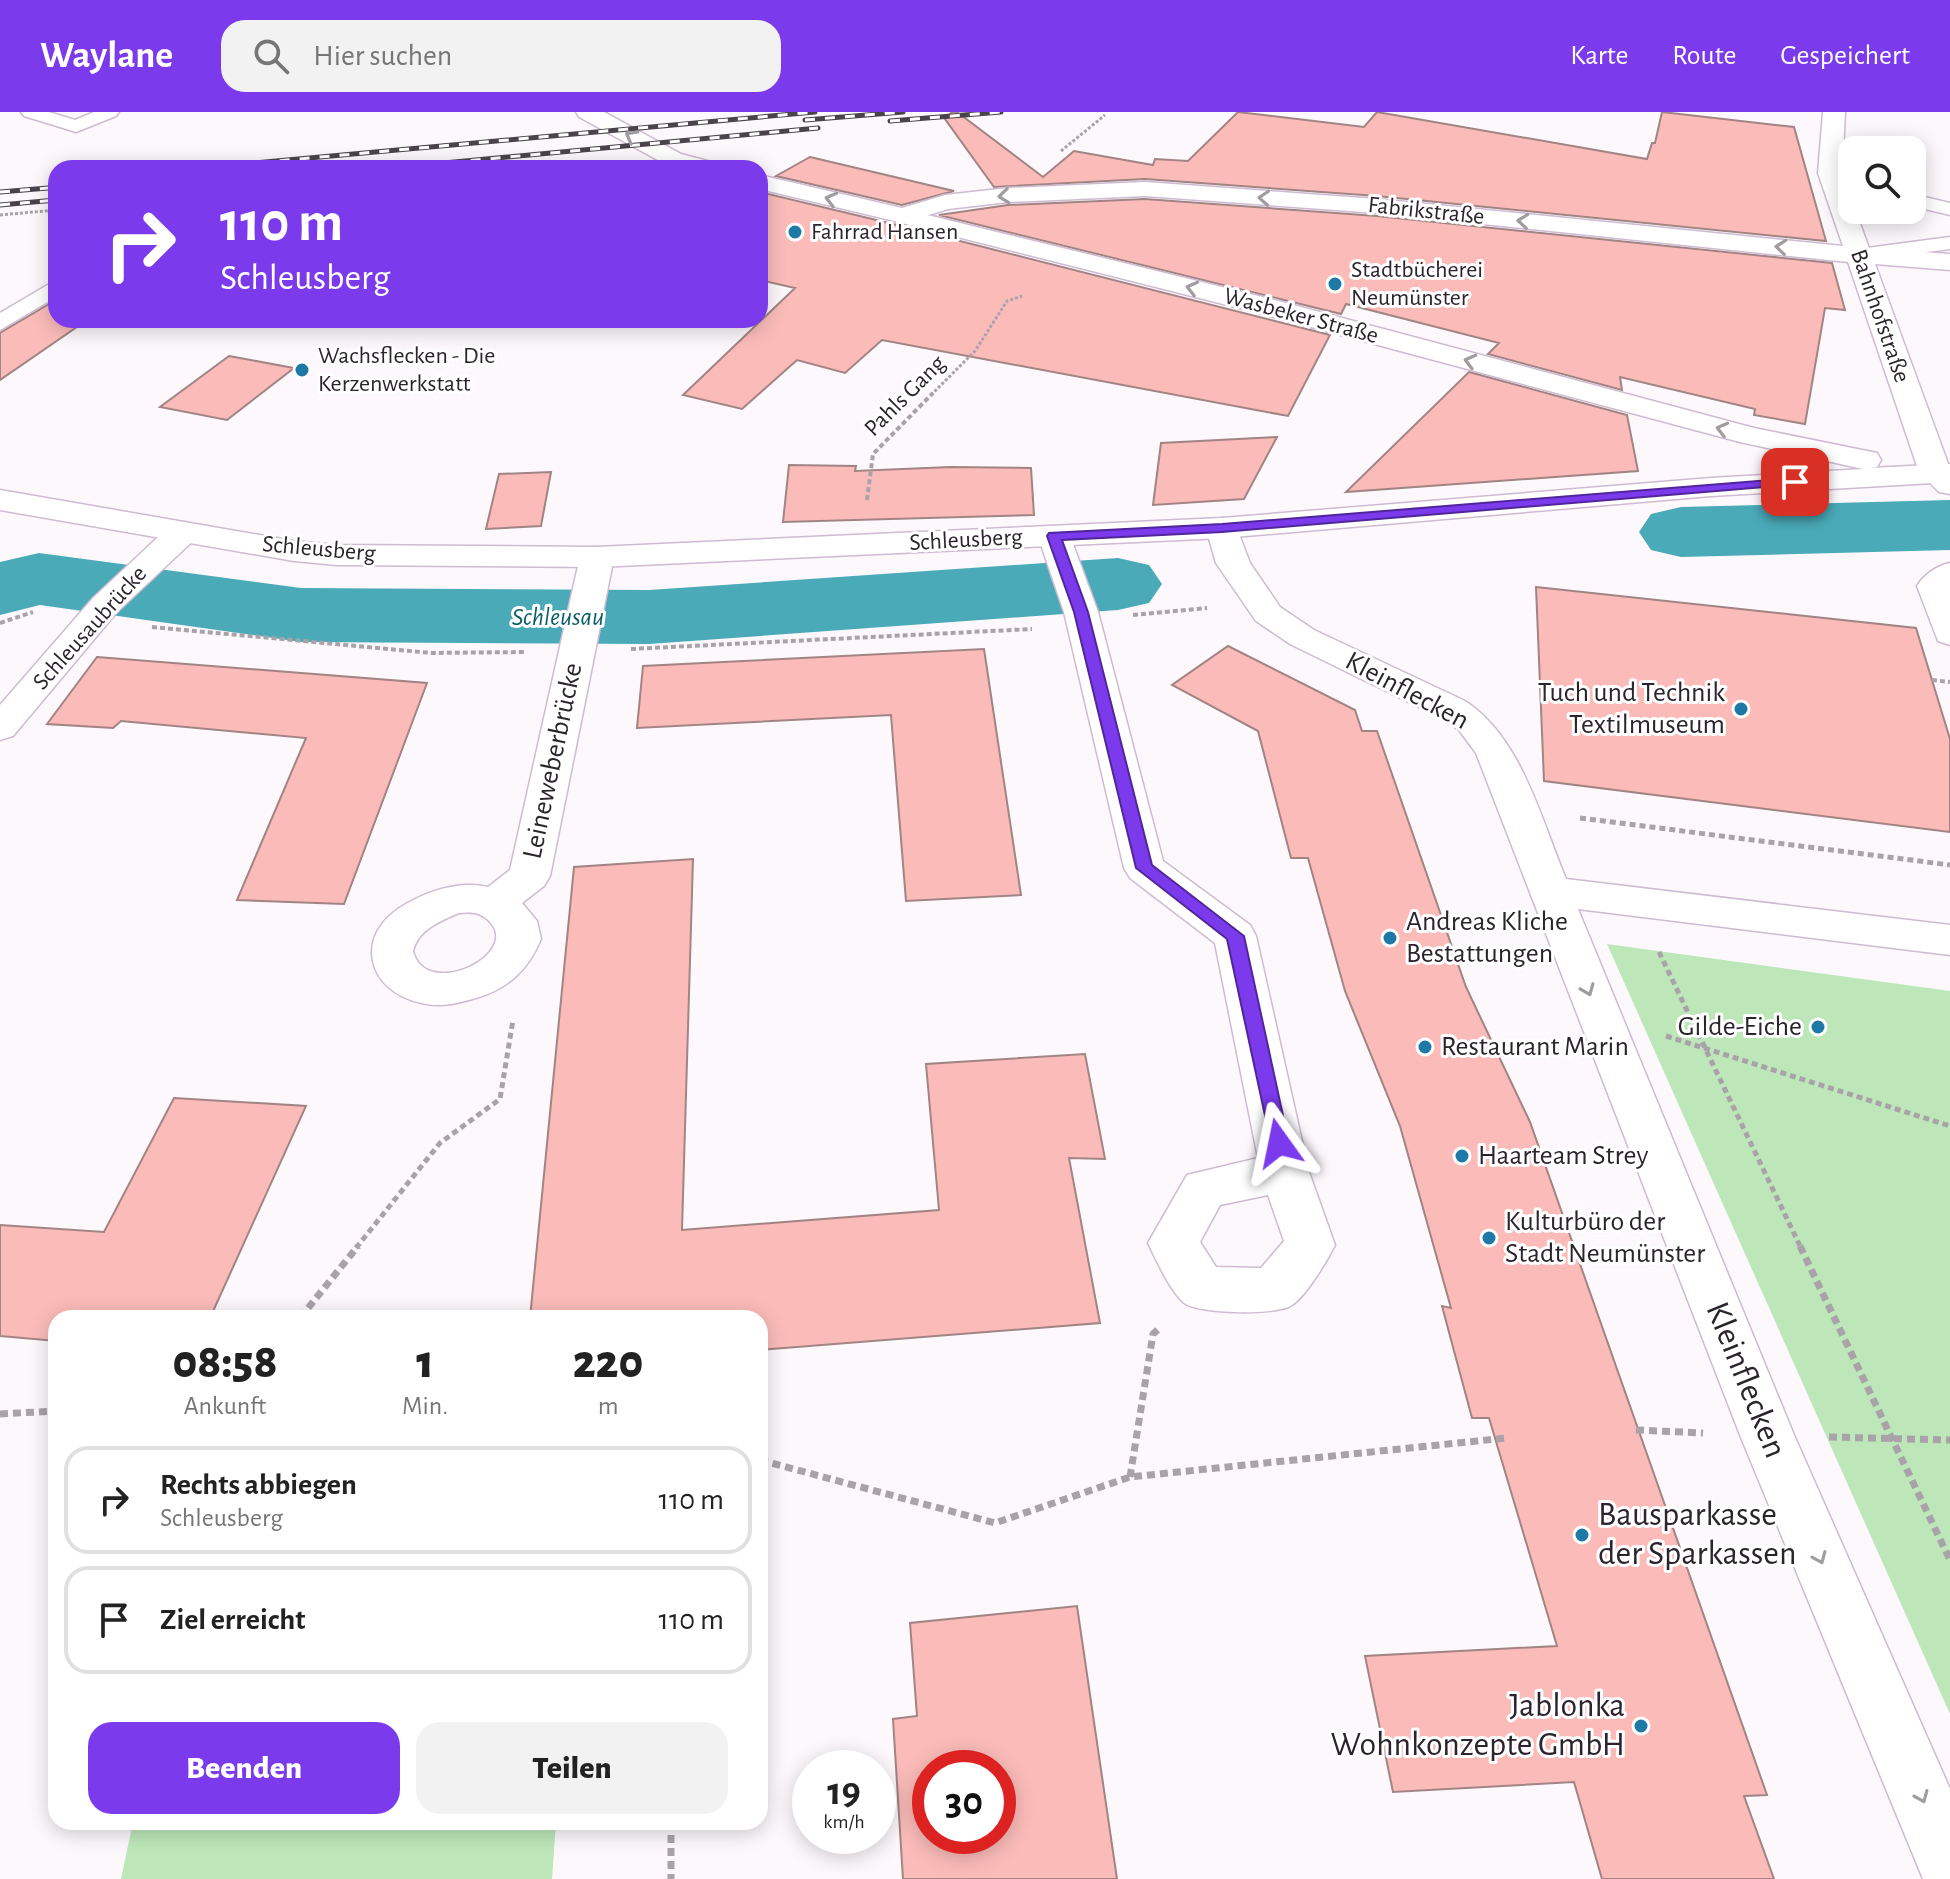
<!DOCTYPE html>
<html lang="de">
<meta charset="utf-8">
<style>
:root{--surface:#fff;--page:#f2f2f2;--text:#222;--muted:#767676;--line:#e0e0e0;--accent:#7c3aed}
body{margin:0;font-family:"Alegreya Sans",sans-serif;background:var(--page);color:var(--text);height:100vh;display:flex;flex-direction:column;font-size:30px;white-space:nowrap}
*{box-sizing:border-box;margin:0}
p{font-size:26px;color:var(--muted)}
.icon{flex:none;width:44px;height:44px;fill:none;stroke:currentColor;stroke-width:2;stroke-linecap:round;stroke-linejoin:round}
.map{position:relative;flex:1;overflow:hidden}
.drawer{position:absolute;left:48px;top:1198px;width:720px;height:520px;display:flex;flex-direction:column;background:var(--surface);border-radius:24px;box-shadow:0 4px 20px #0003}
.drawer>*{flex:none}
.guide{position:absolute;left:48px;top:48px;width:720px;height:168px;border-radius:24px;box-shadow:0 4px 20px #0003;background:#7c3aed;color:#fff;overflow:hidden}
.tools{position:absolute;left:1838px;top:24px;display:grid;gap:16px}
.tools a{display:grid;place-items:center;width:88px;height:88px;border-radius:16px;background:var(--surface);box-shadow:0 4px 20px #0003;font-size:40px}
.speed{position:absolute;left:792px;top:1638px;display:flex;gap:16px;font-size:40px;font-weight:700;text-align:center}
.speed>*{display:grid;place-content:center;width:104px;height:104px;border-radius:50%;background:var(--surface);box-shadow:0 4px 20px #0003;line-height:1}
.speed small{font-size:20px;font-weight:400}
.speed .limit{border:12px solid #d22;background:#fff;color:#111}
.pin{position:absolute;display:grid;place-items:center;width:68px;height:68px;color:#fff;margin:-34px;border-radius:16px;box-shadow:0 4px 12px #0006}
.me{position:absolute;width:88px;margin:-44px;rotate:348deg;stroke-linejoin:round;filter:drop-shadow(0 0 6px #0008)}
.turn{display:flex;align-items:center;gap:28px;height:168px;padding:0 40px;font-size:36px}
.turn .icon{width:104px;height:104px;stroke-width:2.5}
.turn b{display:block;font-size:56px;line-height:68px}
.eta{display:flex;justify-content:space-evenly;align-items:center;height:136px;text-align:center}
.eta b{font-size:48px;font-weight:800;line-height:56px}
.action{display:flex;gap:16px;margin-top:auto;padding:16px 40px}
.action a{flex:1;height:92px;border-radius:24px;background:var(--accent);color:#fff;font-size:32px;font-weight:800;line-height:92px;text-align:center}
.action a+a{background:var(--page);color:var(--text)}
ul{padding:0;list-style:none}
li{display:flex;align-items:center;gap:24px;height:108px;margin:0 16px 12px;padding:0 24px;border:4px solid var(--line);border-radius:24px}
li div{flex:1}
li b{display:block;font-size:30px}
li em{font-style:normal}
header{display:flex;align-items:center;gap:48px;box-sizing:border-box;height:112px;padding:0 40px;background:var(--accent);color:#fff}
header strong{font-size:38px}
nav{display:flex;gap:44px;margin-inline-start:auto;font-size:28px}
.search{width:560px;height:72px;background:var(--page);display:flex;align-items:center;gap:20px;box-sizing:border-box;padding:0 28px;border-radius:24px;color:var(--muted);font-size:30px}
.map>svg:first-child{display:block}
.green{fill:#bde7b9}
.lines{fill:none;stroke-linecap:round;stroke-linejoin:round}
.river{fill:#4aaab8;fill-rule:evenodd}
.building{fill:#fbbcb9;stroke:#a18483;stroke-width:2;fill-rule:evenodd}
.service-casing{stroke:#cebbd1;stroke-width:3}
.pedestrian-casing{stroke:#cebbd1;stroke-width:3}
.minor-casing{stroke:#cebbd1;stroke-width:3}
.tertiary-casing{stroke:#cebbd1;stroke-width:3}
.path-far3{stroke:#a9a3a9;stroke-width:3;stroke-dasharray:3 2;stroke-linecap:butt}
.path-far2{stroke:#a9a3a9;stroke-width:4;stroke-dasharray:5 3;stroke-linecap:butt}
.path-far1{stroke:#a9a3a9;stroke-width:5;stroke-dasharray:6 4;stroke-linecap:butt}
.path{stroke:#a9a3a9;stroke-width:7;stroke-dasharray:8 5;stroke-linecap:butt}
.service{fill:#fff;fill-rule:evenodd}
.pedestrian{fill:#fff;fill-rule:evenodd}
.minor{fill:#fff;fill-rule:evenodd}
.tertiary{fill:#fff;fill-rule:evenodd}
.rail-casing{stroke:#4a434b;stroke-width:5}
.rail{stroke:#fff;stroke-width:3;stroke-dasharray:10;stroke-linecap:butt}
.oneway{stroke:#a09ca0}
.route{fill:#7c3aed;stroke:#51269a;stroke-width:2}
.poi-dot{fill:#1f79a7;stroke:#fff;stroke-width:3}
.labels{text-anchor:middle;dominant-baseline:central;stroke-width:6;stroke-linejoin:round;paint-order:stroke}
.far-street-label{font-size:24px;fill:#2b242d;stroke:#fff}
.far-poi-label{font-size:24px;fill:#2b242d;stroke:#fff;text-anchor:start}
.far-water-label{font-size:26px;font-style:italic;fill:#0a5d67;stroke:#fff}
.street-label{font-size:28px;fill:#2b242d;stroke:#fff}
.poi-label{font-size:28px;fill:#2b242d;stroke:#fff;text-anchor:start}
.near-street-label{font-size:34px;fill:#2b242d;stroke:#fff}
.near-poi-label{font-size:34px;fill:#2b242d;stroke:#fff;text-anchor:start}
</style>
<header>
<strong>Waylane</strong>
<div class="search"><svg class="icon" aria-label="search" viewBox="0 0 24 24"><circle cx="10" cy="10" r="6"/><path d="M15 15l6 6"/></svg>Hier suchen</div>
<nav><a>Karte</a><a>Route</a><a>Gespeichert</a></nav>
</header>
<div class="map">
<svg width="1950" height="1767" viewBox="0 0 1950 1767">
<rect width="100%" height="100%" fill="#fcf8fc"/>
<path class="green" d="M 1607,832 L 1950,879 L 1950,1602 Z
M 133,1710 L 556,1710 L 552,1767 L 121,1767 Z"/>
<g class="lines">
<path class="river" d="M 1950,388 L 1950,438 L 1681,445 L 1651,438 L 1639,420 L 1651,402 L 1681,395 Z
M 39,441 L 301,476 L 649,478 L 1118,446 L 1149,453 L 1162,472 L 1149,491 L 1118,498 L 649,532 L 301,530 L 40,493 L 0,503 L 0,450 Z"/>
</g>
<path class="building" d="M 952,0 L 957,0 L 1043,65 L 1074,39 L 1153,53 L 1155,47 L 1188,49 L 1238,0 L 1364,15 L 1377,0 L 1647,47 L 1652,31 L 1655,31 L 1662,0 L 1794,15 L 1826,129 L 1377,84 L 1145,67 L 994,75 L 945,7 Z
M 810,45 L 954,79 L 902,93 L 776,64 Z
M 760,80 L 893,112 L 1330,223 L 1288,304 L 882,228 L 845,261 L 797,248 L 742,297 L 683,283 L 795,176 L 760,168 Z
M 1145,87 L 1377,104 L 1832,151 L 1845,198 L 1825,196 L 1805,312 L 1754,303 L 1755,297 L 1620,265 L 1622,278 L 1488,242 L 1499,231 L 1346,192 L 1341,202 L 939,103 L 1008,93 Z
M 49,192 L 56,194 L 56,208 L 87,208 L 0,268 L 0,221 Z
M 229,244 L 294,256 L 227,308 L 160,295 Z
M 1469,260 L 1627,303 L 1638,359 L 1346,380 Z
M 1277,325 L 1244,387 L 1153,393 L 1161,331 Z
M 789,353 L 856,354 L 855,359 L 951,355 L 1031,356 L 1034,403 L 783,410 Z
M 551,360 L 541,414 L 486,417 L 499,362 Z
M 1536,475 L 1916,516 L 1950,627 L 1950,720 L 1544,669 Z
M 1228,534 L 1355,598 L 1362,619 L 1377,619 L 1466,875 L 1530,1010 L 1767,1683 L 1744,1684 L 1774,1767 L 1602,1767 L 1574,1670 L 1393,1680 L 1365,1544 L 1557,1534 L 1489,1306 L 1472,1306 L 1442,1194 L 1451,1196 L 1400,1014 L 1345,879 L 1308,746 L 1291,746 L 1258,619 L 1172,573 Z
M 984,537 L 1021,783 L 906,789 L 891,603 L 637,616 L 643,554 Z
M 97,545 L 427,571 L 344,792 L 237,788 L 306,626 L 121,609 L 113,616 L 47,612 Z
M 693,747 L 682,1118 L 939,1098 L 926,952 L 1085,942 L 1105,1047 L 1069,1046 L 1100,1211 L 760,1238 L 760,1206 L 530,1206 L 574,755 Z
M 174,986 L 306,994 L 210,1206 L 56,1206 L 56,1229 L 0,1224 L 0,1113 L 104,1120 Z
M 1077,1494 L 1117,1767 L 903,1767 L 893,1607 L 917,1604 L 910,1511 ZM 930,1656 L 998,1656 L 998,1724 L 930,1724 Z"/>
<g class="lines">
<defs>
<path id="service" d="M 21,0 L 49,0 L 75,8 L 94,0 L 119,0 L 116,4 L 76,20 L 24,4 Z
M 1912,82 L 1950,91 L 1950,103 L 1912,94 Z
M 1950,125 L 1950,137 L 1859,149 L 1848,143 L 1859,137 Z
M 56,168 L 56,185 L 0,218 L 0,201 Z"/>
<path id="pedestrian" d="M 1934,464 L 1946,467 L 1950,473 L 1950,533 L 1938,529 L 1917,474 L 1922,467 Z"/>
<path id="minor" d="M 604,0 L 681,42 L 715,51 L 719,56 L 680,56 L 665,52 L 581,6 L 578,1 Z
M 1823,0 L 1845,0 L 1842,61 L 1852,89 L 1852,98 L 1855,98 L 1869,136 L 1950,142 L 1950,158 L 1875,152 L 1950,357 L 1950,382 L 1939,380 L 1919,360 L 1848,150 L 1377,101 L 1145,84 L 1008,90 L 948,97 L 903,111 L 760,77 L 760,63 L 902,96 L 945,83 L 1008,76 L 1145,70 L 1377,87 L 1843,134 L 1818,61 Z
M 1222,406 L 1234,409 L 1250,451 L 1280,495 L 1314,518 L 1465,589 C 1521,625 1541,707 1566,767 L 1950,813 L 1950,843 L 1578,797 L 1794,1323 L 1950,1677 L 1950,1767 L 1923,1767 L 1740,1323 L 1476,641 L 1459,618 L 1439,605 L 1290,532 L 1256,509 L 1216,451 L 1206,416 L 1210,409 Z
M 183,410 L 195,413 L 199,420 L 195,427 L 117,500 L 13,624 L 0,628 L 0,593 L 93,486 L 171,413 Z
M 1054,414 L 1066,417 L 1070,424 L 1098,500 L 1163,749 L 1250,813 L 1256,824 L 1309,1060 L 1335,1133 C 1327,1149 1306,1184 1292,1193 C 1277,1204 1195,1202 1183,1190 C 1168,1175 1157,1149 1148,1131 L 1187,1063 L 1258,1046 L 1215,831 L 1130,766 L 1124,756 L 1064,500 L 1038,424 L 1042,417 ZM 1268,1083 L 1284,1129 L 1261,1156 L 1216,1155 L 1200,1130 L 1220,1093 Z
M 597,435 L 609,438 L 614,445 L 550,764 L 544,774 L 522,791 L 537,809 L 541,827 C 528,858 509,876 476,886 C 459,891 440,896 422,891 C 365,879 353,821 406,792 C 431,778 460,769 488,775 L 510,758 L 580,445 L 585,438 ZM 459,801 C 471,800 479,800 488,808 C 525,841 426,890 413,839 C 418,818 440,809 459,801 Z
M 1950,451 L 1950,478 L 1934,484 L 1922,481 L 1917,474 C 1925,462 1936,454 1950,451 Z"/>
<path id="tertiary" d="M 576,0 L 600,0 L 600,1 L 589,8 L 579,5 Z
M 903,97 L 1271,187 L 1754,316 L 1877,341 L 1881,348 L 1877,355 L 1870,356 L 1950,352 L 1950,370 L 1711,384 L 1222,426 L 597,455 L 337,453 L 294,449 L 0,398 L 0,378 L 294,429 L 337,433 L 597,435 L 1222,406 L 1711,366 L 1863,357 L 1740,330 L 1251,199 L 894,109 L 891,104 L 894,99 Z"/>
</defs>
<use href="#service" class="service-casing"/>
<use href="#pedestrian" class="pedestrian-casing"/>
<use href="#minor" class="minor-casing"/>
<use href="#tertiary" class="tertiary-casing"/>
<path class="path-far3" d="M 1061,39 L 1105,3
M 581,56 L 595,55
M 0,103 L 56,98
M 931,283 L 975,239 L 1007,189 L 1022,184"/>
<path class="path-far2" d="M 867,388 L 873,342 L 933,281
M 1133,503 L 1207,496
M 0,511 L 33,500
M 152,515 L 432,541 L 525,540
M 631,537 L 1032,517
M 1932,568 L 1950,570"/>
<path class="path-far1" d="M 1580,706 L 1950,753
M 1659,840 L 1801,1136
M 1666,924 L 1950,1014
M 356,1136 L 440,1031 L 500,987 L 513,908"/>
<path class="path" d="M 1800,1134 L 1950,1448
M 300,1206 L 358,1134
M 0,1302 L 56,1299
M 1636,1318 L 1703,1321
M 1829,1325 L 1950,1328
M 760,1348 L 995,1411 L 1130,1365 L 1506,1326
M 1130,1365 L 1153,1222 L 1161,1215
M 671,1710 L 671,1767"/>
<use href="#service" class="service"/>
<use href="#pedestrian" class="pedestrian"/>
<use href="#minor" class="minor"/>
<use href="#tertiary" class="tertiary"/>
<defs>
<path id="rail" d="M 805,8 L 903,0
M 890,9 L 1001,0
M 200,56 L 815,0
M 391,56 L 818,16
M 0,80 L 48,76
M 0,93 L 56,88"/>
</defs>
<use href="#rail" class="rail-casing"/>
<use href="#rail" class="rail"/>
</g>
<defs><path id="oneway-chevron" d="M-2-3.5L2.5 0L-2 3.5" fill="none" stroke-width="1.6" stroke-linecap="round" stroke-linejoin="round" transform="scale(2)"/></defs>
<g class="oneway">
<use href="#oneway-chevron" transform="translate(631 24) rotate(-151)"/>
<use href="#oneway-chevron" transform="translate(1004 84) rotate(174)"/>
<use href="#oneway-chevron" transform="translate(1264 86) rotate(-176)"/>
<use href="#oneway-chevron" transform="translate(831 87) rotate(-166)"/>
<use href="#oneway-chevron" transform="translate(1523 109) rotate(-174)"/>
<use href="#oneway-chevron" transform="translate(1781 135) rotate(-174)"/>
<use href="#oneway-chevron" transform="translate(1192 176) rotate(-166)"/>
<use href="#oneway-chevron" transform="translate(1470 249) rotate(-165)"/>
<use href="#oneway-chevron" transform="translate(1722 317) rotate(-166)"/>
<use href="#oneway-chevron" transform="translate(1588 878) rotate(68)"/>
<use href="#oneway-chevron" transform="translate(1820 1446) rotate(67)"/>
<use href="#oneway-chevron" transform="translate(1922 1685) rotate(67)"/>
</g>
<path class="route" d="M 1795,366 L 1800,367 L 1800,372 L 1222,420 L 1062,428 L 1088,500 L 1152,753 L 1244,824 L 1289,1031 L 1286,1036 L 1272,1036 L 1227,827 L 1136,756 L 1074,500 L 1047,424 L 1049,421 L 1222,412 Z"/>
<g class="poi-dot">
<circle cx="795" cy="120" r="8"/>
<circle cx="1335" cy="172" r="8"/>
<circle cx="302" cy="258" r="8"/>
<circle cx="1741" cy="597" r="8"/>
<circle cx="1390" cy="826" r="8"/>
<circle cx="1818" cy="915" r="8"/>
<circle cx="1425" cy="935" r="8"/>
<circle cx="1462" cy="1044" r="8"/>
<circle cx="1489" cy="1126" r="8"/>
<circle cx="1582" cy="1423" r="8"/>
<circle cx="1641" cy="1614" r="8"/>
</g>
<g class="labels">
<g class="far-street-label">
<text transform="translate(1426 99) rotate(6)">Fabrikstraße</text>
<text transform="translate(1301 204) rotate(15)">Wasbeker Straße</text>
<text transform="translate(1880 204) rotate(71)">Bahnhofstraße</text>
<text transform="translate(905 284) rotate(-45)">Pahls Gang</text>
<text transform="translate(966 428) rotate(-3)">Schleusberg</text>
<text transform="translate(319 437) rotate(5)">Schleusberg</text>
<text transform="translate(90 516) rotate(-48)">Schleusaubrücke</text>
</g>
<g class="far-poi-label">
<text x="811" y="120">Fahrrad Hansen</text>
<text x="1351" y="158">Stadtbücherei<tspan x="1351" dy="28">Neumünster</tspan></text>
<text x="318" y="244">Wachsflecken - Die<tspan x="318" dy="28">Kerzenwerkstatt</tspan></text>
</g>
<g class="far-water-label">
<text x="558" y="505">Schleusau</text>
</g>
<g class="street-label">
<text transform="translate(1407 579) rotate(28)">Kleinflecken</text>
<text transform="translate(553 649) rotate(-78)">Leineweberbrücke</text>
</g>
<g class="poi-label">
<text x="1725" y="581" text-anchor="end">Tuch und Technik<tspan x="1725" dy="32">Textilmuseum</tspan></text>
<text x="1406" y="810">Andreas Kliche<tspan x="1406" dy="32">Bestattungen</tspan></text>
<text x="1802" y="915" text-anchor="end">Gilde-Eiche</text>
<text x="1441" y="935">Restaurant Marin</text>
<text x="1478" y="1044">Haarteam Strey</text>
<text x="1505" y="1110">Kulturbüro der<tspan x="1505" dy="32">Stadt Neumünster</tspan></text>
</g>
<g class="near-street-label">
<text transform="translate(1746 1268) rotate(68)">Kleinflecken</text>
</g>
<g class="near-poi-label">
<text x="1598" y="1403">Bausparkasse<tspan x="1598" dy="39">der Sparkassen</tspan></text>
<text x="1625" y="1594" text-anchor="end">Jablonka<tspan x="1625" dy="39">Wohnkonzepte GmbH</tspan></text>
</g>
</g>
</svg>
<div class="tools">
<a><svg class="icon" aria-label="search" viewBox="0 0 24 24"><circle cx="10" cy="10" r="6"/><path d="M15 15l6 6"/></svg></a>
</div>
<div class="speed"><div>19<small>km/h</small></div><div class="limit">30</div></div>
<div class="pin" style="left:1795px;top:370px;background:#d93025"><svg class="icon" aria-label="arrive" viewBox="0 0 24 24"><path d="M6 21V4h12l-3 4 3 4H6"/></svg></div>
<svg class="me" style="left:1279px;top:1031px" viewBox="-20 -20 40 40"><path d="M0-17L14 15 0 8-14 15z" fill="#7c3aed" stroke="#fff" stroke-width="4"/></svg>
<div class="guide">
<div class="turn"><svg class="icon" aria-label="right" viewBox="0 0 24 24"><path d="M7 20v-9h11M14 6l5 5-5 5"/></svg><div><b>110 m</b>Schleusberg</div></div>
</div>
<section class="drawer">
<div class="eta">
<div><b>08:58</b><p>Ankunft</p></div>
<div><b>1</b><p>Min.</p></div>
<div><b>220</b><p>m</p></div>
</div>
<ul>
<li><svg class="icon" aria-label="right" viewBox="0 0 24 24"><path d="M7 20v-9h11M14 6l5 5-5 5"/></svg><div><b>Rechts abbiegen</b><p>Schleusberg</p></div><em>110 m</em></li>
<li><svg class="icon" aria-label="arrive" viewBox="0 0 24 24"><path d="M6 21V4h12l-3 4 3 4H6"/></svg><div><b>Ziel erreicht</b></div><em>110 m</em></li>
</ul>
<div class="action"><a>Beenden</a><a>Teilen</a></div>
</section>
</div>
